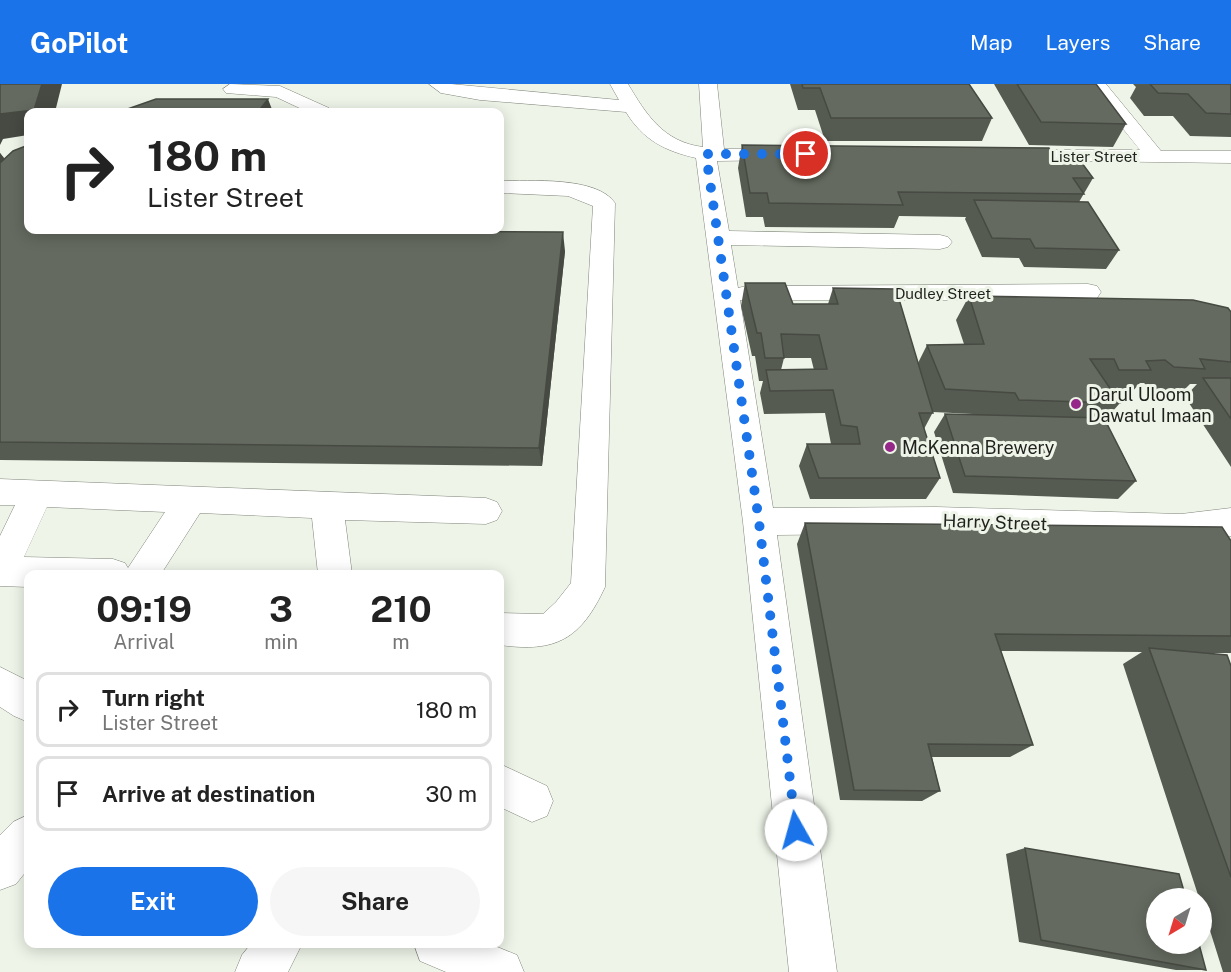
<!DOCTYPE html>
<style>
:root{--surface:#fff;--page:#f6f6f6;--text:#222;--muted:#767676;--line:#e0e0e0;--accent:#1a73e8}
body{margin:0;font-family:"Public Sans",sans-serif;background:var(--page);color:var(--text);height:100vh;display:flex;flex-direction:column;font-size:22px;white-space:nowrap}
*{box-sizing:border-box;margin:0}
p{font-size:20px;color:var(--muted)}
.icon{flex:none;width:33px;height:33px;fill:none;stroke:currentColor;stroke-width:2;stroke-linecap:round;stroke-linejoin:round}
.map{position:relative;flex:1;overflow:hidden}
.side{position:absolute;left:24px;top:486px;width:480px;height:378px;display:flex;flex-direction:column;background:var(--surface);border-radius:12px;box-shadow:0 3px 15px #0003}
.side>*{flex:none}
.guide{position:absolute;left:24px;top:24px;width:480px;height:126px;border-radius:12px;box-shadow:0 3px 15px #0003;background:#fff;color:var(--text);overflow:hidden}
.needle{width:39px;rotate:218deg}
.controls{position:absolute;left:1146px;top:804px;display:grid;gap:12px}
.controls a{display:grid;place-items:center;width:66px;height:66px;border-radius:50%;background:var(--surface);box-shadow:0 3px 15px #0003;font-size:30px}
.pin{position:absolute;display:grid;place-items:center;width:51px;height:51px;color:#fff;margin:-26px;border:3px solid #fff;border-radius:50%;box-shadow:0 2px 6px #0007}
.me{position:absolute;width:66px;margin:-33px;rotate:353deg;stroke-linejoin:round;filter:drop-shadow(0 0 4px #0008)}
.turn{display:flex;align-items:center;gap:21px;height:126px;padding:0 24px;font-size:27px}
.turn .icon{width:78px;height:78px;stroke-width:2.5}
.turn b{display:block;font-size:42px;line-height:51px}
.eta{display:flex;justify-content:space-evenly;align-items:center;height:102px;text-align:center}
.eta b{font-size:36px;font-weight:700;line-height:42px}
.cta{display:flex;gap:12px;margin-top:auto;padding:12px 24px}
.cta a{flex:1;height:69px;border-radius:36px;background:var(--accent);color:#fff;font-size:24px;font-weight:700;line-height:69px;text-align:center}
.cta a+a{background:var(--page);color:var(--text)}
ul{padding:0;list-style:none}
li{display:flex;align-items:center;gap:18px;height:75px;margin:0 12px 9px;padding:0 12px;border:3px solid var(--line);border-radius:12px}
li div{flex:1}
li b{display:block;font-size:22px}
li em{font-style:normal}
header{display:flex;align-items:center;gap:36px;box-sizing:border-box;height:84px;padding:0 30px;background:var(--accent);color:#fff}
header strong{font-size:28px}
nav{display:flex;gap:33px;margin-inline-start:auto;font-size:21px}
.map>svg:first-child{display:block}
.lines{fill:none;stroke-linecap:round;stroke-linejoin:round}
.minor-casing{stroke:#7f857a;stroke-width:1}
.minor{fill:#fff;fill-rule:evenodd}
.wall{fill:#565b52;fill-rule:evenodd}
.shaded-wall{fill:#464a42}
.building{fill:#646a5f;stroke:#464a42;stroke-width:1.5}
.route{stroke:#1a73e8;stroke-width:10;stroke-dasharray:0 18}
.poi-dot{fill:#952889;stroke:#eef4e8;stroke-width:2}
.labels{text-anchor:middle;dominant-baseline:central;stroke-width:6;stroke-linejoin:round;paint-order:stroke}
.far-street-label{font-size:15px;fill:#1f211d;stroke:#eef4e8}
.poi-label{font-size:18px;fill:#1f211d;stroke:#eef4e8;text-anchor:start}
.street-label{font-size:18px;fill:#1f211d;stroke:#eef4e8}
</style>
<header>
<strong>GoPilot</strong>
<nav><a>Map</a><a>Layers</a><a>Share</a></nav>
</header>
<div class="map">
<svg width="1231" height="888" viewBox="0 0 1231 888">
<rect width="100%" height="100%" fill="#eef4e8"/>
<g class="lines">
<defs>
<path id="minor" d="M 230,0 L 280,2 L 329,24 L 332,28 L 308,28 L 276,13 L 226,9 L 223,5 Z
M 429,0 L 451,0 L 619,16 L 610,0 L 628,0 C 646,30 663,58 703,63 L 699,0 L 717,0 L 724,65 L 785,64 L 792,66 L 795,70 L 792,74 L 785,76 L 717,77 L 729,147 L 940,151 L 948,153 L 952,158 L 948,163 L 940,165 L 731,161 L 738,204 L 746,202 L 1088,200 L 1097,202 L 1101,208 L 1097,214 L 1088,216 L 740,216 L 773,424 L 936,423 L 1181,430 L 1231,424 L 1231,452 L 1181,458 L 936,449 L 777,451 L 837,888 L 789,888 L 743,438 L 696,74 C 665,67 643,56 626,28 L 480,16 L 441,9 Z
M 1087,0 L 1106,0 L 1161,67 L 1231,67 L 1231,79 L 1004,76 L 1001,72 L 1004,68 L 1011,66 L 1140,66 Z
M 500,97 C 529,97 597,92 615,119 L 605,503 C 581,555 556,569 500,561 L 500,529 L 543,530 L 556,518 L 571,499 L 593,122 L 568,112 L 500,109 Z
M 0,395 L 486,414 L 497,418 L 502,427 L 497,436 L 486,440 L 345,436 L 352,490 L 318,490 L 312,434 L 200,429 L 161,490 L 28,490 L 28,503 L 0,502 L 0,452 L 15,421 L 0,421 ZM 47,423 L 165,428 L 128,484 L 125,479 L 113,475 L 24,473 Z
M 0,583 L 28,597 L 28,638 L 14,632 L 0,623 Z
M 500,680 L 547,702 L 553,717 L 547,732 L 532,738 L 500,723 Z
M 28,731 L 28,785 L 16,800 L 0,806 L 0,751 L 13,738 Z
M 251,860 L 302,860 L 288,888 L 235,888 L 242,871 Z
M 414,860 L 490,860 L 517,871 L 524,888 L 446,888 L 420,877 Z"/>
</defs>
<use href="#minor" class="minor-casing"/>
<use href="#minor" class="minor"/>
</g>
<path class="wall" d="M 790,0 L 969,0 L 992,34 L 982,57 L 825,57 L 815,26 L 798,26 Z
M 994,0 L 1096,0 L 1126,40 L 1113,63 L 1029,61 Z
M 1133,0 L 1231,0 L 1231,53 L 1190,52 L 1173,32 L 1144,32 L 1130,14 L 1136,3 Z
M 742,61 L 1056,75 L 1093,94 L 1079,118 L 1119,166 L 1106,185 L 1024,183 L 1019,174 L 982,173 L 965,135 L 966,133 L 899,132 L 894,144 L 765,143 L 763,133 L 746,133 L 738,84 Z
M 0,69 L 5,75 L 28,146 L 170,146 L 565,167 L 542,382 L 0,376 Z
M 745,199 L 793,220 L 828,220 L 833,204 L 918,279 L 927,261 L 964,260 L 956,236 L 969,212 L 1231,228 L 1231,383 L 1185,313 L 1197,300 L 1190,300 L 1182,308 L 1152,306 L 1144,299 L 1140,299 L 1131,309 L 1113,309 L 1120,319 L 1105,336 L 1136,397 L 1118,415 L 953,409 L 934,348 L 945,330 L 973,330 L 933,328 L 924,345 L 940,394 L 926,415 L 810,415 L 799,382 L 807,360 L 831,360 L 825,329 L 764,330 L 760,309 L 763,297 L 759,297 L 755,272 L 752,272 L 741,222 ZM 784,274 L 811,274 L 814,286 L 781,286 Z
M 805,439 L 1231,457 L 1231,569 L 1198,569 L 1231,582 L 1231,888 L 1223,888 L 1202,821 L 1202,814 L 1199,814 L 1123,580 L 1142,568 L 1001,567 L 1033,661 L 1010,673 L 932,673 L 940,707 L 922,717 L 840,716 L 797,460 Z
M 1025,764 L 1206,886 L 1176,886 L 1019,858 L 1006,770 Z"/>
<path class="shaded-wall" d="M 42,0 L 62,0 L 55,28 L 28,28 L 28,51 L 3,55 L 0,61 L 0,30 Z
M 268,15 L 273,28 L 258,28 Z
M 0,69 L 10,83 L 0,93 Z
M 563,148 L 565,167 L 542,382 L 539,364 Z"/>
<path class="building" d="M 0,0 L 42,0 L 34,26 L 0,30 Z
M 802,0 L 969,0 L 992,34 L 831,34 L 820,4 L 803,4 Z
M 1017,0 L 1096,0 L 1126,40 L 1041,38 Z
M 1150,0 L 1231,0 L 1231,30 L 1206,29 L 1188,10 L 1158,9 Z
M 156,15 L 268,15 L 258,28 L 119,28 Z
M 28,61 L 28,146 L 563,148 L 539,364 L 0,358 L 0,79 L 13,67 Z
M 742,61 L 1049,64 L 1056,75 L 1079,75 L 1093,94 L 1073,94 L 1084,110 L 898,108 L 903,121 L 769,119 L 767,109 L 750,109 Z
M 974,116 L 1088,118 L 1119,166 L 1035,164 L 1030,155 L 992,154 Z
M 745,199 L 785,199 L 793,220 L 838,220 L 833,204 L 896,205 L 933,329 L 919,329 L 940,394 L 819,394 L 807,360 L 860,360 L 857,343 L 841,341 L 833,306 L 770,307 L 766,286 L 827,285 L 819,251 L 781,250 L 784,274 L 765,274 L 761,249 L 757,249 Z
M 969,212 L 1193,216 L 1228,224 L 1231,228 L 1231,278 L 1200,275 L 1205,285 L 1174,283 L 1165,276 L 1146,277 L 1151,286 L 1119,286 L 1114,275 L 1090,275 L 1120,319 L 1019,316 L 1015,309 L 945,305 L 927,261 L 984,260 Z
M 1203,294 L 1231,294 L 1231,335 Z
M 945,330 L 1104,334 L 1136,397 L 965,392 Z
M 805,439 L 1222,443 L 1231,457 L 1231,552 L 995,550 L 1033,661 L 928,660 L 940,707 L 854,706 Z
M 1149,564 L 1227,571 L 1231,582 L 1231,793 Z
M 1025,764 L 1179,790 L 1186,814 L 1156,814 L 1156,860 L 1199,860 L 1206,886 L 1041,856 Z"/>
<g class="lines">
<path class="route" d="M 796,746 L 759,438 L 706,70 L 806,70"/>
</g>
<g class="poi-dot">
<circle cx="1076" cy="320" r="6"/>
<circle cx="890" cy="363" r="6"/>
</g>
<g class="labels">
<g class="far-street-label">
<text x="1094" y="72">Lister Street</text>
<text x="943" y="209">Dudley Street</text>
</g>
<g class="poi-label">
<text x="1088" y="310">Darul Uloom<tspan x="1088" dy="21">Dawatul Imaan</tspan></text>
<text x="902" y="363">McKenna Brewery</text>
</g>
<g class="street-label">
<text transform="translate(995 438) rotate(2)">Harry Street</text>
</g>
</g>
</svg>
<div class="controls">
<a><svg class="needle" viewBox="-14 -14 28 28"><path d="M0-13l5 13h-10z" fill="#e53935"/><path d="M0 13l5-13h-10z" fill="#767676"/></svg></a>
</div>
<div class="pin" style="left:806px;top:70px;background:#d93025"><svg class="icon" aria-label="arrive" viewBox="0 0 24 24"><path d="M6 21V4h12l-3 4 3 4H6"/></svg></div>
<svg class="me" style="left:796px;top:746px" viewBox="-20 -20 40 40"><circle r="19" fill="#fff"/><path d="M0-13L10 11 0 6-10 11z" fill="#1a73e8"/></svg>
<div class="guide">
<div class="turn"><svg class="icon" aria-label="right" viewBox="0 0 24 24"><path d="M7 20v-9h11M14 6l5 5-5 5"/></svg><div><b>180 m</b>Lister Street</div></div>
</div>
<section class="side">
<div class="eta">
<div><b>09:19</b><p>Arrival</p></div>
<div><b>3</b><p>min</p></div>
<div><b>210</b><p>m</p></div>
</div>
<ul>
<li><svg class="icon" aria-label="right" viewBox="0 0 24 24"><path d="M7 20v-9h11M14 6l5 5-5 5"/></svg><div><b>Turn right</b><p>Lister Street</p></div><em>180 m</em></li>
<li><svg class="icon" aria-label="arrive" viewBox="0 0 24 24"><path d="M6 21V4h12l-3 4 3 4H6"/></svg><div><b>Arrive at destination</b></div><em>30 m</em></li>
</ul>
<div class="cta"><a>Exit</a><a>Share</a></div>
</section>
</div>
